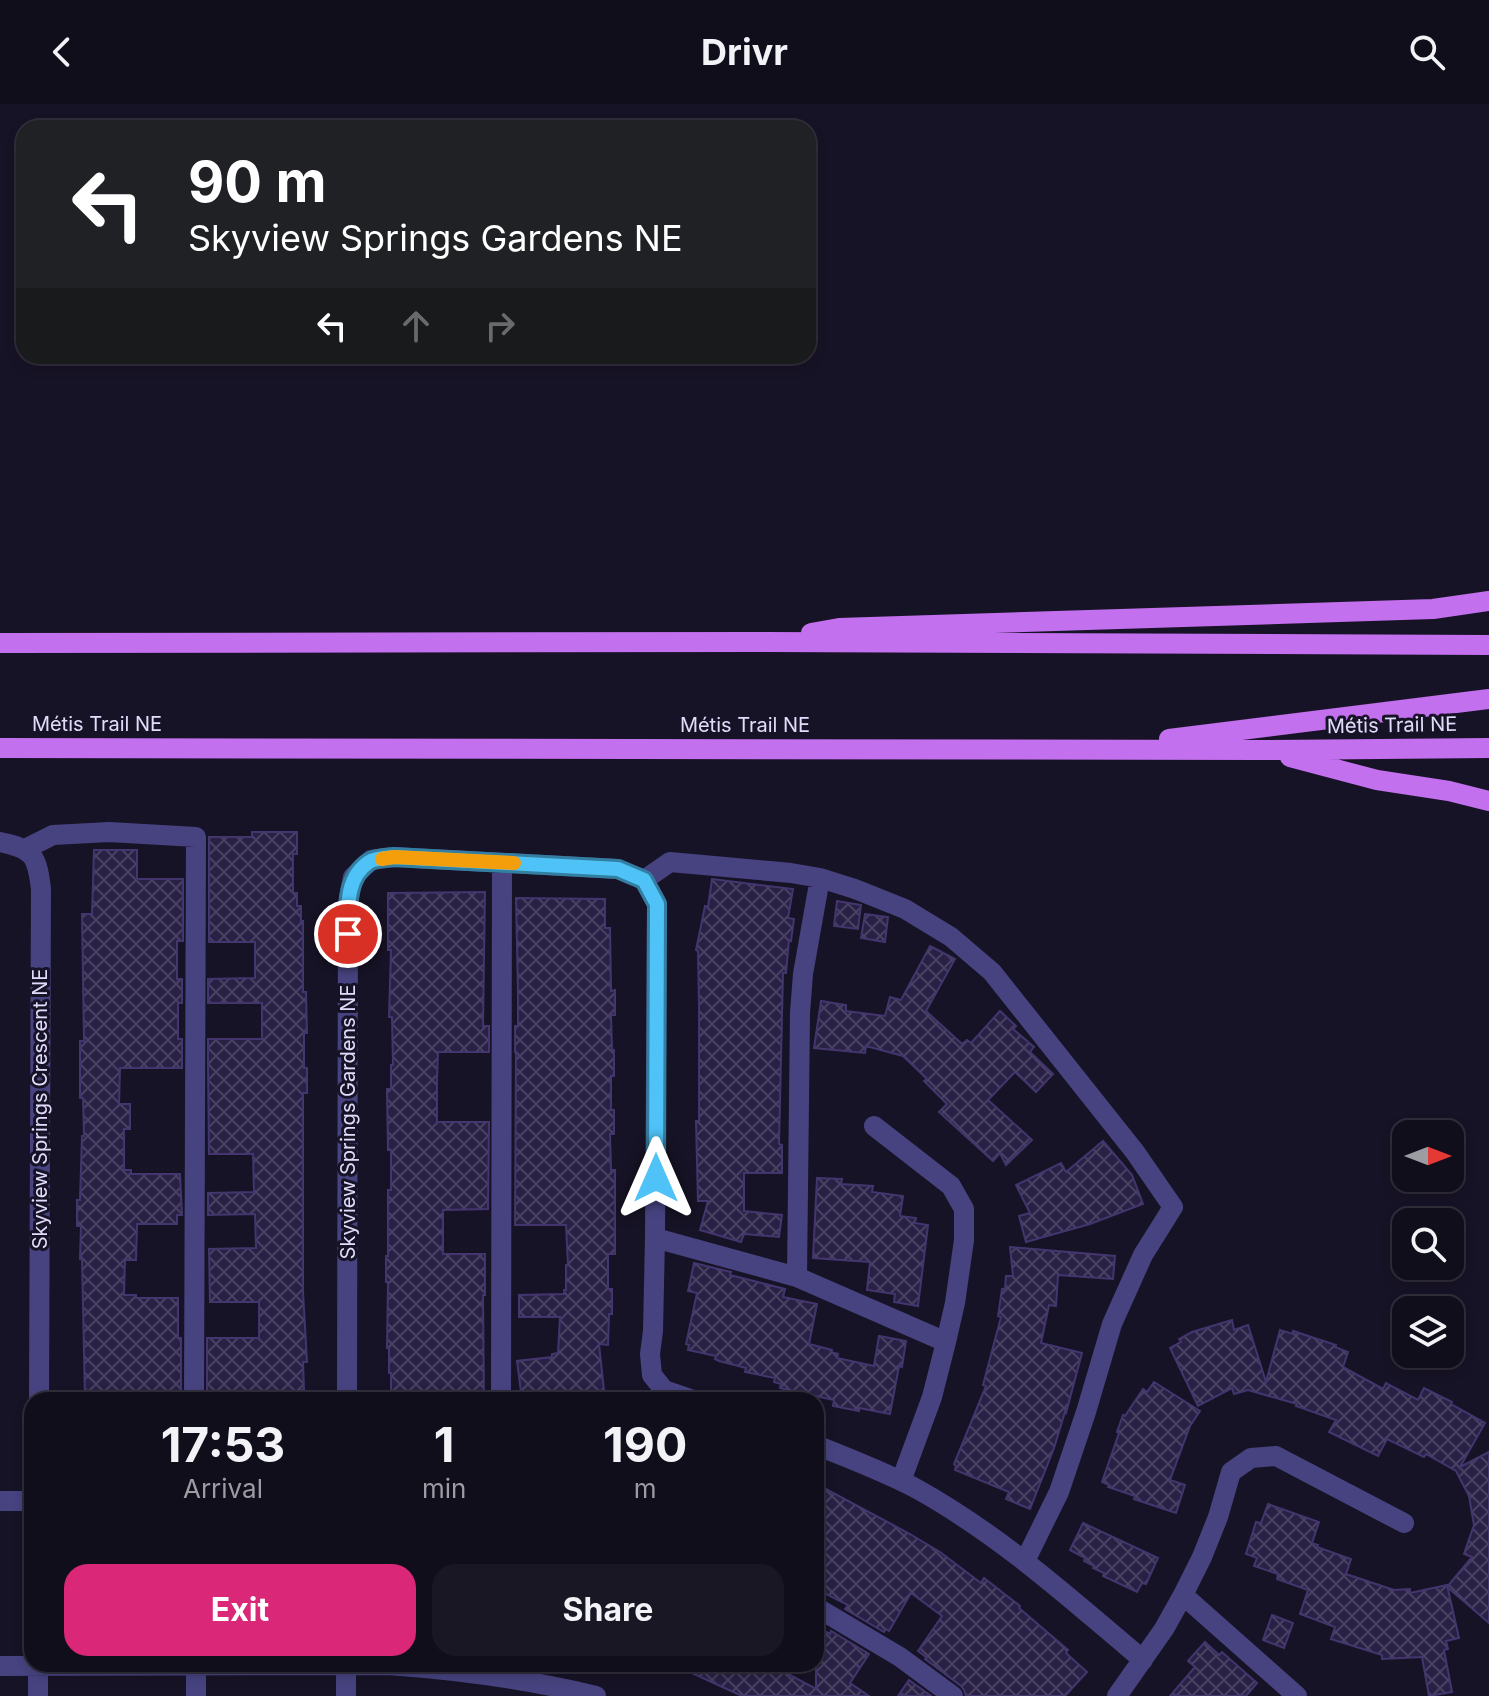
<!DOCTYPE html>
<meta charset="utf-8">
<style>
:root{--surface:#110e1c;--page:#1a1725;--text:#f1f3f6;--muted:#9c9ca3;--line:#302e3b;--accent:#db2777}
body{margin:0;font-family:Inter,sans-serif;background:var(--page);color:var(--text);height:100vh;display:flex;flex-direction:column;font-size:30px;white-space:nowrap}
*{box-sizing:border-box;margin:0}
p{font-size:26px;color:var(--muted)}
.icon{flex:none;width:44px;height:44px;fill:none;stroke:currentColor;stroke-width:2;stroke-linecap:round;stroke-linejoin:round}
.map{position:relative;flex:1;overflow:hidden}
.side{position:absolute;left:24px;top:1288px;width:800px;height:280px;display:flex;flex-direction:column;background:var(--surface);border-radius:24px;box-shadow:0 4px 12px #0003,0 0 0 2px var(--line)}
.side>*{flex:none}
.top-card{position:absolute;left:16px;top:16px;width:800px;height:244px;border-radius:24px;box-shadow:0 4px 12px #0003,0 0 0 2px var(--line);background:#202124;color:#fff;overflow:hidden}
.needle{width:52px;rotate:90deg}
.controls{position:absolute;left:1392px;top:1016px;display:grid;gap:16px}
.controls a{display:grid;place-items:center;width:72px;height:72px;border-radius:16px;background:var(--surface);box-shadow:0 4px 12px #0003,0 0 0 2px var(--line);font-size:40px}
.pin{position:absolute;display:grid;place-items:center;width:68px;height:68px;color:#fff;margin:-34px;border:4px solid #fff;border-radius:50%;box-shadow:0 2px 8px #0007}
.me{position:absolute;width:88px;margin:-44px;rotate:0deg;stroke-linejoin:round;filter:drop-shadow(0 0 6px #0008)}
.turn{display:flex;align-items:center;gap:28px;height:168px;padding:0 40px;font-size:36px}
.turn .icon{width:104px;height:104px;stroke-width:2.5}
.turn b{display:block;font-size:56px;line-height:68px}
.lanes{display:flex;align-items:center;height:76px;padding:0 40px;background:#0003;justify-content:center;gap:40px;direction:ltr}
.lanes .off{opacity:.35}
.eta{display:flex;justify-content:space-evenly;align-items:center;height:136px;text-align:center}
.eta b{font-size:48px;font-weight:700;line-height:56px}
.primary-button{display:flex;gap:16px;margin-top:auto;padding:16px 40px}
.primary-button a{flex:1;height:92px;border-radius:24px;background:var(--accent);color:#fff;font-size:32px;font-weight:700;line-height:92px;text-align:center}
.primary-button a+a{background:var(--page);color:var(--text)}
header{display:flex;justify-content:space-between;align-items:center;height:104px;padding:0 40px;background:var(--surface);font-size:36px;font-weight:700}
.map>svg:first-child{display:block}
.building{fill:url(#building-cross-hatch);stroke:#43366e;stroke-width:2}
.lines{fill:none;stroke-linecap:round;stroke-linejoin:round}
.minor{stroke:#474380;stroke-width:20}
.major{stroke:#c370ee;stroke-width:20}
.route-casing{stroke:#337fa1;stroke-width:20}
.route{stroke:#4fc3f7;stroke-width:14}
.slow{stroke:#f59e0b;stroke-width:14}
.labels{text-anchor:middle;dominant-baseline:central;stroke-width:6;stroke-linejoin:round;paint-order:stroke}
.street-label{font-size:20px;fill:#e1dcfb;stroke:#171326}
</style>
<header><svg class="icon" aria-label="back" viewBox="0 0 24 24"><path d="M15 5l-7 7 7 7"/></svg>Drivr<svg class="icon" aria-label="search" viewBox="0 0 24 24"><circle cx="10" cy="10" r="6"/><path d="M15 15l6 6"/></svg></header>
<div class="map">
<svg width="1489" height="1592" viewBox="0 0 1489 1592">
<defs>
<pattern id="building-cross-hatch" width="8" height="8" patternUnits="userSpaceOnUse" patternTransform="scale(2)"><rect width="8" height="8" fill="#292145"/><path d="M0 0l8 8M0 8l8-8" fill="none" stroke="#484161"/></pattern>
</defs>
<rect width="100%" height="100%" fill="#171326"/>
<path class="building" d="M 252,728 L 297,728 L 297,750 L 293,750 L 293,789 L 297,789 L 297,802 L 301,802 L 301,817 L 303,817 L 303,888 L 306,888 L 307,929 L 304,929 L 304,964 L 307,964 L 307,989 L 303,989 L 303,1188 L 307,1258 L 303,1258 L 304,1286 L 301,1286 L 301,1296 L 207,1296 L 207,1234 L 259,1234 L 259,1198 L 210,1198 L 209,1145 L 256,1144 L 255,1110 L 208,1111 L 208,1089 L 254,1088 L 253,1050 L 209,1050 L 208,964 L 208,935 L 262,935 L 262,899 L 208,899 L 208,875 L 255,874 L 255,838 L 209,838 L 209,733 L 252,733 Z
M 94,746 L 137,746 L 137,775 L 183,775 L 183,837 L 177,837 L 177,875 L 182,875 L 182,899 L 178,899 L 178,935 L 182,935 L 182,964 L 120,964 L 119,1000 L 130,1000 L 130,1025 L 124,1025 L 124,1066 L 131,1066 L 131,1070 L 180,1070 L 182,1111 L 177,1111 L 177,1120 L 137,1120 L 136,1156 L 125,1156 L 124,1191 L 136,1191 L 136,1194 L 178,1194 L 178,1234 L 181,1234 L 181,1296 L 85,1296 L 82,1155 L 80,1155 L 81,1122 L 77,1122 L 77,1096 L 80,1096 L 82,1032 L 84,1032 L 83,994 L 80,994 L 80,937 L 84,937 L 82,810 L 92,810 Z
M 712,775 L 793,785 L 788,814 L 794,815 L 791,837 L 789,836 L 786,869 L 783,869 L 779,1040 L 782,1041 L 782,1069 L 744,1069 L 744,1107 L 782,1111 L 779,1133 L 744,1130 L 741,1138 L 700,1126 L 708,1097 L 698,1097 L 696,1017 L 699,1017 L 699,901 L 698,847 L 696,846 L 705,802 L 708,803 Z
M 485,788 L 483,922 L 489,922 L 489,948 L 438,948 L 437,976 L 437,1018 L 489,1018 L 488,1105 L 443,1106 L 443,1150 L 485,1150 L 485,1191 L 483,1191 L 484,1296 L 391,1296 L 391,1269 L 389,1269 L 389,1244 L 387,1244 L 388,1178 L 386,1178 L 386,1152 L 388,1152 L 388,1086 L 391,1086 L 391,1046 L 388,1046 L 387,985 L 391,985 L 391,961 L 393,961 L 392,913 L 389,913 L 391,846 L 388,846 L 388,789 Z
M 516,794 L 605,795 L 605,824 L 610,824 L 611,887 L 615,886 L 615,911 L 611,911 L 612,946 L 614,946 L 614,972 L 611,972 L 611,1006 L 614,1006 L 614,1030 L 610,1030 L 611,1066 L 615,1066 L 615,1150 L 608,1150 L 608,1185 L 612,1185 L 612,1210 L 609,1210 L 608,1241 L 599,1240 L 605,1296 L 522,1296 L 517,1257 L 552,1253 L 552,1250 L 558,1249 L 560,1213 L 519,1213 L 519,1191 L 564,1190 L 564,1186 L 566,1186 L 566,1161 L 568,1161 L 566,1121 L 515,1121 L 516,948 L 515,948 L 515,922 L 518,922 L 518,889 Z
M 837,797 L 861,801 L 858,825 L 834,822 Z
M 865,810 L 888,813 L 885,838 L 861,834 Z
M 930,842 L 955,855 L 926,907 L 962,940 L 967,936 L 971,939 L 1000,907 L 1016,922 L 1013,925 L 1034,943 L 1030,948 L 1053,970 L 1036,988 L 1015,968 L 988,996 L 1032,1036 L 1006,1061 L 1000,1049 L 993,1057 L 939,1008 L 947,1000 L 924,977 L 927,975 L 903,952 L 866,942 L 865,949 L 814,944 L 821,897 L 846,901 L 846,907 L 885,912 L 890,893 L 901,896 Z
M 1103,1037 L 1132,1071 L 1143,1100 L 1090,1120 L 1026,1138 L 1019,1112 L 1030,1109 L 1016,1081 L 1061,1059 L 1066,1068 Z
M 817,1074 L 842,1075 L 841,1080 L 873,1082 L 872,1088 L 903,1092 L 900,1112 L 916,1114 L 915,1119 L 928,1121 L 918,1202 L 894,1198 L 895,1190 L 867,1186 L 870,1158 L 813,1154 Z
M 1010,1143 L 1115,1152 L 1113,1175 L 1058,1171 L 1056,1202 L 1049,1201 L 1041,1239 L 1082,1249 L 1066,1309 L 1065,1308 L 1054,1344 L 1030,1405 L 1006,1395 L 1009,1388 L 955,1366 L 956,1362 L 954,1360 L 986,1282 L 983,1281 L 1001,1213 L 998,1212 L 1002,1185 L 1005,1185 L 1006,1172 L 1013,1172 Z
M 694,1159 L 731,1168 L 730,1171 L 785,1185 L 783,1193 L 817,1200 L 809,1240 L 832,1246 L 831,1248 L 838,1250 L 837,1254 L 874,1262 L 879,1232 L 906,1237 L 902,1263 L 899,1262 L 890,1310 L 859,1304 L 859,1307 L 833,1302 L 834,1296 L 780,1284 L 781,1280 L 774,1278 L 775,1274 L 745,1268 L 746,1264 L 719,1257 L 715,1255 L 716,1252 L 688,1246 L 689,1241 L 686,1240 L 697,1189 L 688,1187 Z
M 1232,1216 L 1234,1226 L 1248,1221 L 1266,1278 L 1280,1226 L 1293,1230 L 1293,1227 L 1336,1241 L 1335,1243 L 1348,1248 L 1343,1263 L 1383,1285 L 1386,1279 L 1418,1296 L 1424,1284 L 1452,1298 L 1451,1300 L 1485,1319 L 1460,1363 L 1489,1348 L 1489,1519 L 1447,1483 L 1472,1453 L 1464,1450 L 1474,1421 L 1469,1392 L 1456,1367 L 1426,1350 L 1424,1353 L 1387,1335 L 1378,1352 L 1329,1328 L 1336,1316 L 1296,1302 L 1297,1300 L 1248,1286 L 1234,1290 L 1232,1284 L 1198,1302 L 1170,1244 L 1181,1238 L 1179,1235 L 1192,1228 Z
M 1154,1278 L 1200,1307 L 1190,1322 L 1170,1376 L 1185,1381 L 1176,1409 L 1134,1395 L 1135,1392 L 1108,1383 L 1109,1381 L 1102,1378 L 1119,1329 L 1117,1328 L 1123,1311 L 1125,1312 L 1143,1285 L 1147,1288 Z
M 822,1383 L 910,1430 L 940,1448 L 981,1479 L 984,1474 L 1020,1502 L 1019,1504 L 1068,1546 L 1066,1549 L 1087,1568 L 1065,1592 L 966,1592 L 964,1586 L 961,1582 L 925,1555 L 926,1553 L 918,1547 L 942,1512 L 911,1489 L 889,1527 L 886,1525 L 884,1528 L 845,1505 L 848,1501 L 816,1485 L 816,1397 Z
M 1268,1400 L 1319,1418 L 1312,1439 L 1318,1441 L 1317,1443 L 1351,1455 L 1346,1470 L 1394,1486 L 1410,1485 L 1410,1489 L 1447,1481 L 1459,1534 L 1446,1537 L 1448,1545 L 1444,1546 L 1452,1588 L 1429,1592 L 1422,1553 L 1382,1555 L 1382,1551 L 1331,1535 L 1335,1523 L 1300,1510 L 1308,1486 L 1277,1475 L 1278,1470 L 1254,1462 L 1257,1454 L 1246,1450 L 1256,1418 L 1261,1419 Z
M 1083,1419 L 1158,1454 L 1146,1480 L 1142,1479 L 1137,1488 L 1103,1472 L 1104,1469 L 1093,1464 L 1094,1462 L 1084,1457 L 1085,1454 L 1070,1446 Z
M 1272,1511 L 1293,1519 L 1284,1544 L 1263,1536 Z
M 816,1523 L 830,1530 L 831,1527 L 869,1550 L 850,1579 L 869,1592 L 742,1592 L 672,1560 L 770,1560 L 816,1585 Z
M 1205,1538 L 1219,1551 L 1222,1548 L 1257,1579 L 1246,1592 L 1170,1592 L 1195,1563 L 1188,1557 Z
M 909,1576 L 931,1592 L 898,1592 Z"/>
<g class="lines">
<path class="minor" d="M 0,738 C 34,745 37,752 41,785 L 39,1296
M 25,745 L 53,731 L 109,728 L 196,733 L 194,1296
M 644,776 L 670,758 L 791,769 L 820,774 L 855,785 L 905,805 L 951,833 L 992,868 L 1135,1048 L 1173,1103 L 1143,1151 L 1112,1220 L 1086,1308 L 1059,1388 L 1025,1457
M 874,1022 L 951,1082 L 964,1105 L 964,1136 L 955,1199 L 946,1238 L 932,1293 L 901,1377
M 655,1134 L 797,1173 L 946,1238
M 797,1173 L 800,909 L 803,870 L 820,774
M 347,1296 L 348,799 L 353,773 L 371,756 L 394,753 L 618,765 L 644,776 L 657,800 L 655,1134 L 653,1227 L 650,1250 L 652,1271 L 664,1286 L 693,1296
M 501,1296 L 502,759
M 816,1341 C 850,1355 885,1368 917,1385 C 1000,1431 1071,1495 1143,1556
M 0,1397 L 32,1397
M 1183,1491 L 1297,1592
M 816,1503 L 900,1553 L 953,1592
M 38,1560 L 38,1592
M 196,1560 L 196,1592
M 346,1560 L 346,1592
M 0,1562 L 388,1561 C 459,1566 527,1575 596,1592
M 1117,1592 L 1164,1525 L 1183,1491 L 1202,1453 L 1218,1413 L 1231,1368 L 1251,1354 L 1276,1352 L 1404,1419"/>
<path class="major" d="M 811,529 L 839,524 L 1433,505 L 1489,497
M 0,539 L 764,538 L 1489,541
M 1169,635 L 1489,595
M 0,644 L 1262,646 L 1489,644
M 1290,653 L 1377,676 L 1449,687 L 1489,697"/>
</g>
<g class="lines">
<defs>
<path id="route" d="M 348,830 C 348,804 345,774 369,758 C 375,754 386,754 394,753 L 618,765 L 644,776 L 657,800 L 656,1074"/>
</defs>
<use href="#route" class="route-casing"/>
<use href="#route" class="route"/>
<path class="slow" d="M 382,755 L 394,753 L 514,759"/>
</g>
<g class="labels">
<g class="street-label">
<text x="97" y="620">Métis Trail NE</text>
<text x="745" y="621">Métis Trail NE</text>
<text transform="translate(1392 621) rotate(-1)">Métis Trail NE</text>
<text transform="translate(40 1005) rotate(-90)">Skyview Springs Crescent NE</text>
<text transform="translate(348 1018) rotate(-90)">Skyview Springs Gardens NE</text>
</g>
</g>
</svg>
<div class="controls">
<a><svg class="needle" viewBox="-14 -14 28 28"><path d="M0-13l5 13h-10z" fill="#e53935"/><path d="M0 13l5-13h-10z" fill="#9c9ca3"/></svg></a>
<a><svg class="icon" aria-label="search" viewBox="0 0 24 24"><circle cx="10" cy="10" r="6"/><path d="M15 15l6 6"/></svg></a>
<a><svg class="icon" aria-label="layers" viewBox="0 0 24 24"><path d="M12 4l9 5-9 5-9-5zM3 14l9 5 9-5"/></svg></a>
</div>
<div class="pin" style="left:348px;top:830px;background:#d93025"><svg class="icon" aria-label="arrive" viewBox="0 0 24 24"><path d="M6 21V4h12l-3 4 3 4H6"/></svg></div>
<svg class="me" style="left:656px;top:1074px" viewBox="-20 -20 40 40"><path d="M0-17L14 15 0 8-14 15z" fill="#4fc3f7" stroke="#fff" stroke-width="4"/></svg>
<div class="top-card">
<div class="turn"><svg class="icon" aria-label="left" viewBox="0 0 24 24"><path d="M17 20v-9H6M10 6l-5 5 5 5"/></svg><div><b>90 m</b>Skyview Springs Gardens NE</div></div>
<div class="lanes"><svg class="icon" aria-label="left" viewBox="0 0 24 24"><path d="M17 20v-9H6M10 6l-5 5 5 5"/></svg><svg class="icon off" aria-label="ahead" viewBox="0 0 24 24"><path d="M12 20V5M6 11l6-6 6 6"/></svg><svg class="icon off" aria-label="right" viewBox="0 0 24 24"><path d="M7 20v-9h11M14 6l5 5-5 5"/></svg></div>
</div>
<section class="side">
<div class="eta">
<div><b>17:53</b><p>Arrival</p></div>
<div><b>1</b><p>min</p></div>
<div><b>190</b><p>m</p></div>
</div>
<div class="primary-button"><a>Exit</a><a>Share</a></div>
</section>
</div>
